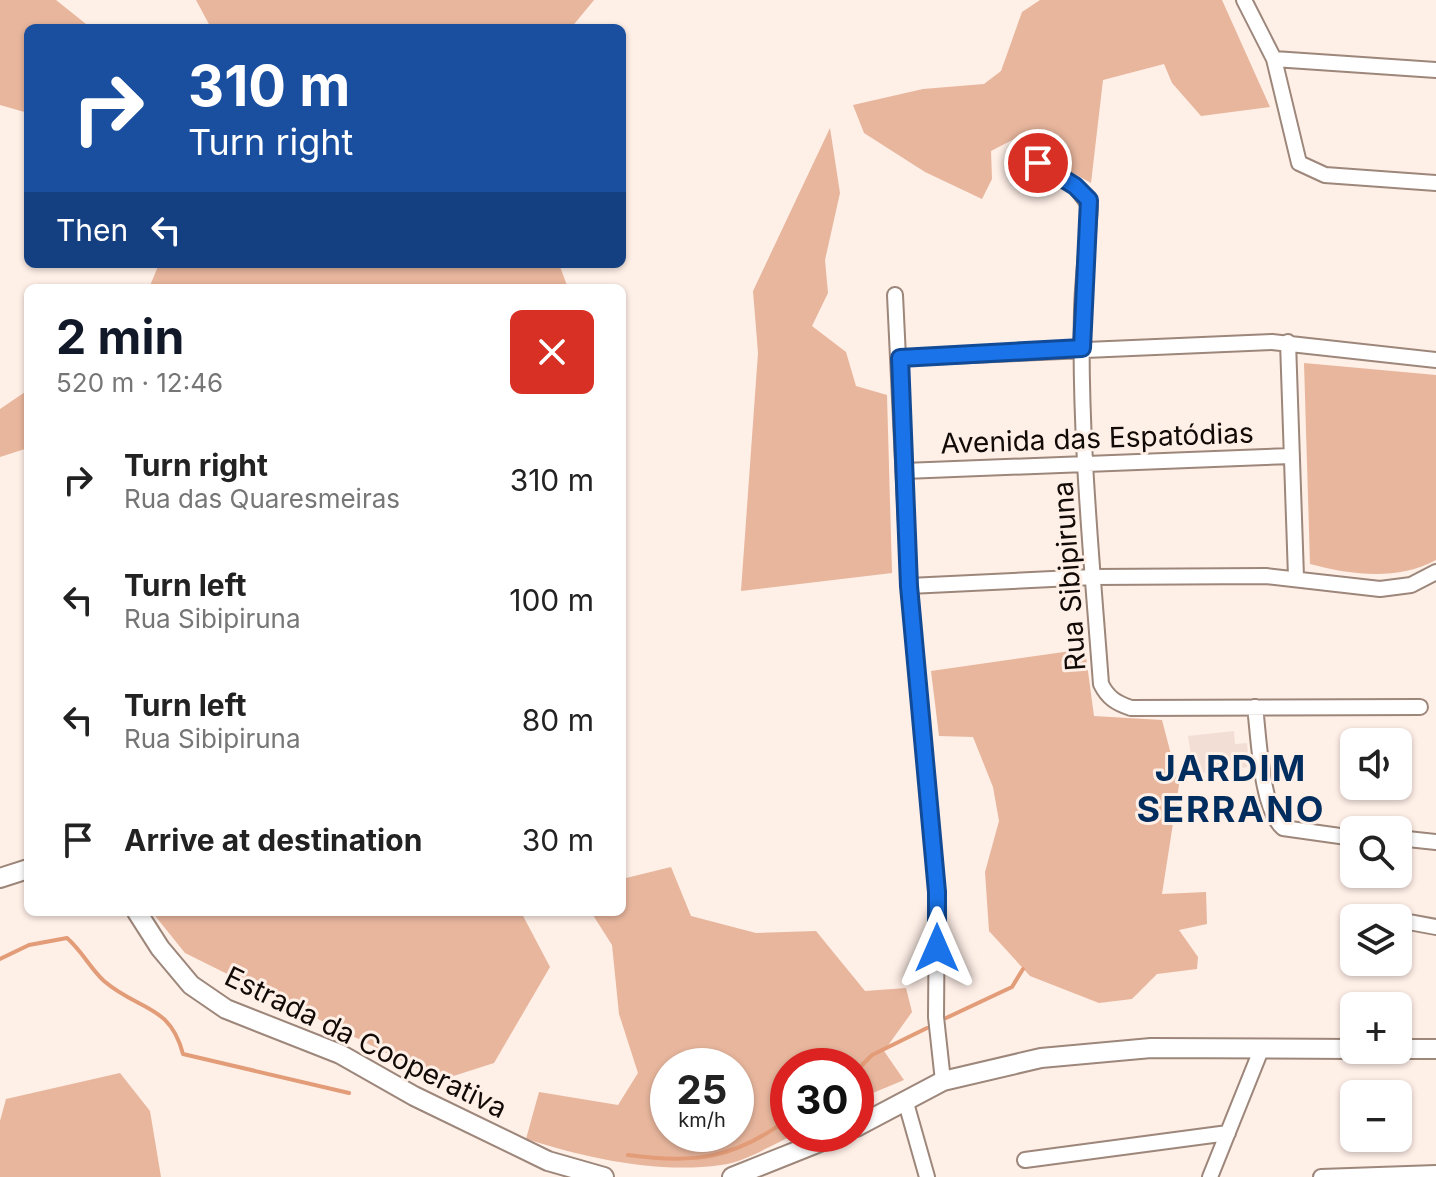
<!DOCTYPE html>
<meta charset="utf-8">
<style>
:root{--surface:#fff;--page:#f2f2f2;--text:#222;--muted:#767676;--accent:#111827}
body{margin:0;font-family:Inter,sans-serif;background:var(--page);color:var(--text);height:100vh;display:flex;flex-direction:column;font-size:30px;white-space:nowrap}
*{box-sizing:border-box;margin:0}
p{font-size:26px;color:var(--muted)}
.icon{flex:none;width:44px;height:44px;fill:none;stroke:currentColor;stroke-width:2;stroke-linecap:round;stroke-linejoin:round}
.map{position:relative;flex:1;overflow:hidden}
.side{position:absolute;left:24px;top:284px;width:602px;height:632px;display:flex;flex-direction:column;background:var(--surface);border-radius:12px;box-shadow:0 2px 6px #0004}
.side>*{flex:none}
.banner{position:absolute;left:24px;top:24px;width:602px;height:244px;border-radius:12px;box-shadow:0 2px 6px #0004;background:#1a4fa0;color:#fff;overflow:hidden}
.controls{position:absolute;left:1340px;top:728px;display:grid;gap:16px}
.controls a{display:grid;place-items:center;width:72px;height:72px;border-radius:12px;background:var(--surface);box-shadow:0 2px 6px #0004;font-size:40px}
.speed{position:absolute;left:650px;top:1048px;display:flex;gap:16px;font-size:40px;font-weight:700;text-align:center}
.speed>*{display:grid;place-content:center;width:104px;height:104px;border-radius:50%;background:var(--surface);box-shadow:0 2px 6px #0004;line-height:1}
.speed small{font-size:20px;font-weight:400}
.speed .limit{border:12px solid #d22;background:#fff;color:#111}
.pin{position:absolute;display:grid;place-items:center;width:68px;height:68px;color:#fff;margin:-34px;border:4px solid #fff;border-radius:50%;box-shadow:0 2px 8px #0007}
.me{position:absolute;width:88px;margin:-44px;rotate:0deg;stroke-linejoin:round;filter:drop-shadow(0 0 6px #0008)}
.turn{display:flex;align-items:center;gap:28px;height:168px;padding:0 32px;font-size:36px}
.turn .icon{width:104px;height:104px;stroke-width:2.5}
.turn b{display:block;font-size:56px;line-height:68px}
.then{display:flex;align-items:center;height:76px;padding:0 32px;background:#0003;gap:16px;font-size:30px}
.round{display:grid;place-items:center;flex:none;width:84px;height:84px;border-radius:12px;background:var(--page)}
.headline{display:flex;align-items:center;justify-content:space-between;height:136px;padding:0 32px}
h1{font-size:48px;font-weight:700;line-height:60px;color:var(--accent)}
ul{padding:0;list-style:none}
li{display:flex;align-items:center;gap:24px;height:120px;padding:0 32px}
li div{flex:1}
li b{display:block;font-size:30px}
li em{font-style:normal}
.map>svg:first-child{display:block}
.built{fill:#f2ded4}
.green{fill:#e8b69d;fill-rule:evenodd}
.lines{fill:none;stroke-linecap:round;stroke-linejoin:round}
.stream{stroke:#e39c78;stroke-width:4}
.street-casing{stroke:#9d867a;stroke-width:18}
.secondary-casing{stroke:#9d867a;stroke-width:22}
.street{stroke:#fff;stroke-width:14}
.secondary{stroke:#fff;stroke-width:18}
.route-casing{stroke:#114b97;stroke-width:20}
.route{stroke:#1a73e8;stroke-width:14}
.labels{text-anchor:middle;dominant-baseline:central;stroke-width:6;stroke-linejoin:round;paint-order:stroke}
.street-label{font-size:28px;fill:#120a06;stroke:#feefe7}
.district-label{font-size:36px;font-weight:bold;letter-spacing:2px;fill:#012c5e;stroke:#feefe7}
</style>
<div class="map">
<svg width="1436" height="1177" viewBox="0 0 1436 1177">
<rect width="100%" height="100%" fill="#feefe7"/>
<path class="built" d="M 1234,731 L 1235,744 L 1247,743 L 1249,767 L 1194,774 L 1188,736 Z"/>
<path class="green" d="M 0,0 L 56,0 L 91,28 L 28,28 L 28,113 L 0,105 Z
M 196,0 L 594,0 L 571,28 L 211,28 Z
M 1040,0 L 1222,0 L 1270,107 L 1201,116 L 1172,83 L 1164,64 L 1103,80 L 1091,183 L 1057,164 L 1040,141 L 1018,137 L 991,151 L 992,179 L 982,199 L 925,172 L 864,133 L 853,105 L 923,89 L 984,84 L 1001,71 L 1022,12 Z
M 830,128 L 840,193 L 825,260 L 828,293 L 812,326 L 846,352 L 856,386 L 887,395 L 892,573 L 741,591 L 758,353 L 753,291 Z
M 159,264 L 559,264 L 568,288 L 149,288 Z
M 1304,363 L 1436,375 L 1436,560 C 1397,581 1352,575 1310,564 Z
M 28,390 L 28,448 L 0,457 L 0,409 Z
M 1085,649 L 1094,716 L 1162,720 L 1179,785 L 1162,894 L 1206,892 L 1207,924 L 1179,930 L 1198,957 L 1197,969 L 1157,974 L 1132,999 L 1099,1003 L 1030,976 L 989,931 L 985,872 L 999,821 L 993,787 L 973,737 L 939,736 L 931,671 Z
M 671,867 L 691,916 L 756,933 L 816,931 L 865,991 L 906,988 L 912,1012 L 884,1051 L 904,1080 L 856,1100 L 856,1066 L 788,1066 L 788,1134 L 796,1134 C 773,1144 745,1162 721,1165 C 657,1174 587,1158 526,1139 L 539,1092 L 618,1105 L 638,1073 L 619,1014 L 612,945 L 591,912 L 622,912 L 622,879 ZM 668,1066 L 736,1066 L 736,1134 L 668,1134 Z
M 152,912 L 521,912 L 550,967 L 494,1063 L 441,1080 L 185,953 Z
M 120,1073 L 150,1111 L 161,1177 L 0,1177 L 0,1121 L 6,1099 Z"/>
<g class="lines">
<path class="stream" d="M 0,959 L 29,945 L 67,938 C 82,951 90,968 104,981 C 139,1011 170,1004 183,1054 L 349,1093
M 946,1018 L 1012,987 L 1023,969
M 856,1071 L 872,1055 L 927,1028
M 628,1155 C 694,1164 734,1159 788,1119"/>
<defs>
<path id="street" d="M 1244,0 L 1274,59 L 1299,163 L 1325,175 L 1436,183
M 1274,59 L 1436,70
M 1038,163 L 1075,186 L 1090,206 C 1088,240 1083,275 1082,310 C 1079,430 1092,563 1101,684 C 1108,698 1116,703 1131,708 L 1420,707
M 895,295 L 909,586 L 937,892 L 936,1017 L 943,1081
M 1288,342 L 1296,577
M 900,358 L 1272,342 L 1436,360
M 904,471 L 1292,456
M 909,586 L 1093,577 L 1266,576 L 1380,589 L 1411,585 L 1436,572
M 1255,707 C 1259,738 1261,809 1283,828 L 1354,838
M 1398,838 L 1436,842
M 1376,916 L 1389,918
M 1398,920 L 1436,927
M 906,1103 L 927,1177
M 1025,1160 L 1228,1133
M 1210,1177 L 1261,1050
M 1321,1177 L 1436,1173"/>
<path id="secondary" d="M 0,878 L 28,869
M 137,912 L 160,948 L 191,985 L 226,1009 L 340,1054 L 414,1096 L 548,1161 L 604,1177
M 1398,1049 L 1436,1049
M 856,1127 L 943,1081 L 1041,1058 L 1151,1048 L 1354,1049
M 732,1177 L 840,1134"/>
</defs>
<use href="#street" class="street-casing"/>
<use href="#secondary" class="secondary-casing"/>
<use href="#street" class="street"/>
<use href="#secondary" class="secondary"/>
</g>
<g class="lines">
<defs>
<path id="route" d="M 937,948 L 937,892 L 909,586 L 900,358 L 1082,348 L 1089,200 L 1075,186 L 1038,163"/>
</defs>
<use href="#route" class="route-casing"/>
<use href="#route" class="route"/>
</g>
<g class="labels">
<g class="street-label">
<text transform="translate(1097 438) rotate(-2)">Avenida das Espatódias</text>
<text transform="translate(1069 576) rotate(-94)">Rua Sibipiruna</text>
<text transform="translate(366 1042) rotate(26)">Estrada da Cooperativa</text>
</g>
<g class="district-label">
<text x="1231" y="768">JARDIM<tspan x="1231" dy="41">SERRANO</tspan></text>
</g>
</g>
</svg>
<div class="controls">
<a><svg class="icon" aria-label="sound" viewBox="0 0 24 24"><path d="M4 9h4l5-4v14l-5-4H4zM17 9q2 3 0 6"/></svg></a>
<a><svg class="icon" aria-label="search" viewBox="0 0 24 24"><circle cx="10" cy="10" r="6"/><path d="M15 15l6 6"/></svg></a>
<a><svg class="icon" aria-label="layers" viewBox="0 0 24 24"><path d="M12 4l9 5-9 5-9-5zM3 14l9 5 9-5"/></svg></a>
<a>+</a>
<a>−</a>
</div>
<div class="speed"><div>25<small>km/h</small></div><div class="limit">30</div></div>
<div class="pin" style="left:1038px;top:163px;background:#d93025"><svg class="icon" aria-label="arrive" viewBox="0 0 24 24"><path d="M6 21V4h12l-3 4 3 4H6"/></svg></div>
<svg class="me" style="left:937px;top:948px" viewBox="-20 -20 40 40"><path d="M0-17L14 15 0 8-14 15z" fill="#1a73e8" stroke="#fff" stroke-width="4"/></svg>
<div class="banner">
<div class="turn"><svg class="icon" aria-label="right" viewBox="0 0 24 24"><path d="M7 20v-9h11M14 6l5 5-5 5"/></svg><div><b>310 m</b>Turn right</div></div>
<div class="then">Then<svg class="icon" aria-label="left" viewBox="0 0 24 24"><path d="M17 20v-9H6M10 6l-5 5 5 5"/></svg></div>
</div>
<section class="side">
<div class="headline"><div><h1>2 min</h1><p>520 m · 12:46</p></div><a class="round" style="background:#d93025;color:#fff"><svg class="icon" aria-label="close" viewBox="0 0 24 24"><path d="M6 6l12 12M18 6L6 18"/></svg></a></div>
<ul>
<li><svg class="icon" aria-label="right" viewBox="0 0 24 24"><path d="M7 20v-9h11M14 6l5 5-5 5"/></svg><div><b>Turn right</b><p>Rua das Quaresmeiras</p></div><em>310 m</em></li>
<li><svg class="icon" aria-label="left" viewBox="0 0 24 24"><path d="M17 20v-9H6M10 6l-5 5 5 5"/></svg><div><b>Turn left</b><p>Rua Sibipiruna</p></div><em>100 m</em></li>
<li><svg class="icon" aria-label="left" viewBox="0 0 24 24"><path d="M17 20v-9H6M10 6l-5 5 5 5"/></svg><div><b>Turn left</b><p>Rua Sibipiruna</p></div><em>80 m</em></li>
<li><svg class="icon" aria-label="arrive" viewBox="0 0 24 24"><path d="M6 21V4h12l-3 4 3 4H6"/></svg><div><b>Arrive at destination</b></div><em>30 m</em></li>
</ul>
</section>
</div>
